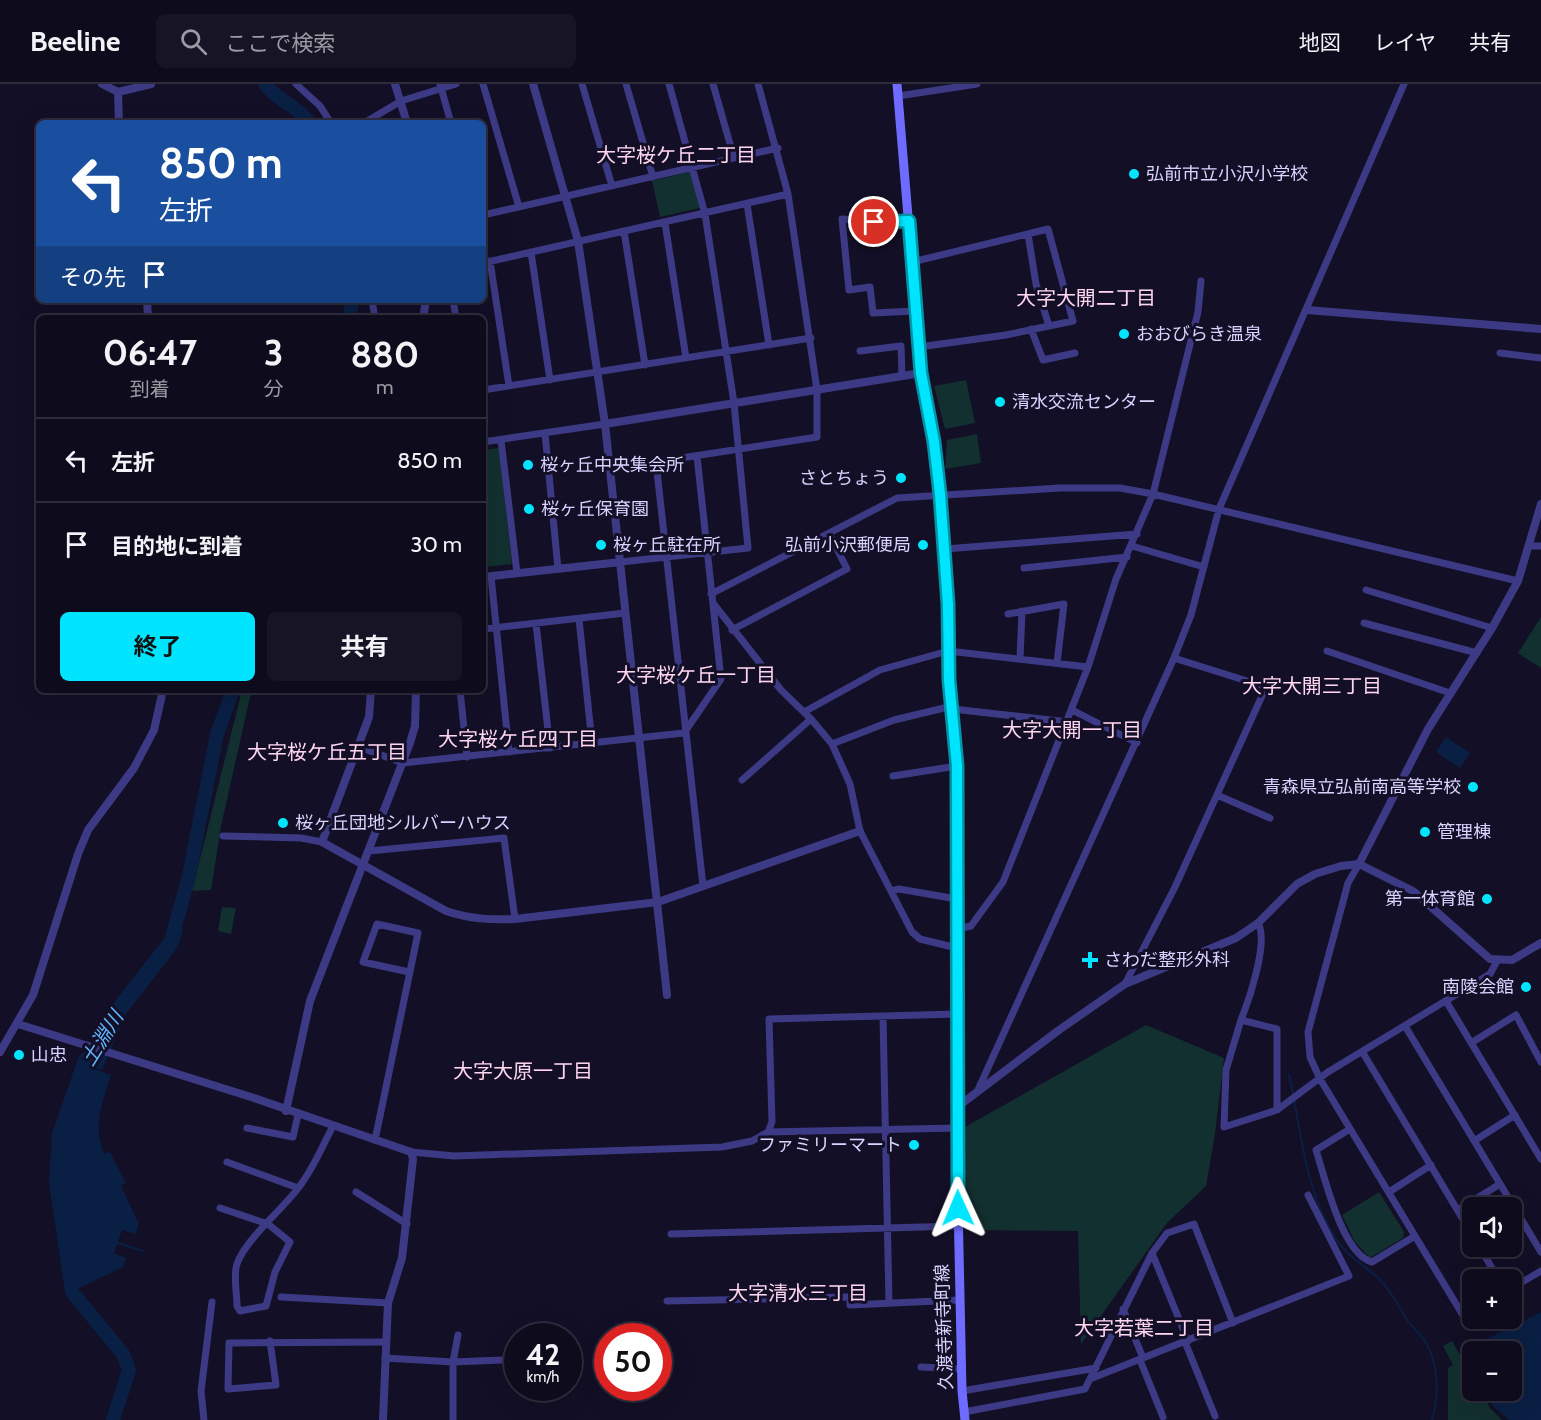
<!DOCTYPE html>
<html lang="ja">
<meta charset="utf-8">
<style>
:root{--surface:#0e0b1c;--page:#171425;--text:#f1f3f6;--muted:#9b9ba3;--line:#2e2b3b;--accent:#00e5ff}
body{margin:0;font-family:Cabin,"Noto Sans JP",sans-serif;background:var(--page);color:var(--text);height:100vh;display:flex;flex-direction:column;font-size:22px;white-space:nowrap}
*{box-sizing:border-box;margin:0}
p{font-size:20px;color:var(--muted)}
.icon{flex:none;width:33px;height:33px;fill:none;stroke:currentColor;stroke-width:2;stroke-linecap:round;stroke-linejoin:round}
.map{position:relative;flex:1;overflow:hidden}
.drawer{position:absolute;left:36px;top:231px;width:450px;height:378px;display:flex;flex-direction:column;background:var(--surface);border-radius:9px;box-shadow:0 6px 24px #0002,0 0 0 2px var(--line)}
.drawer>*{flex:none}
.banner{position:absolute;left:36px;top:36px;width:450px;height:183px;border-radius:9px;box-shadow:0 6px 24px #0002,0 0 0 2px var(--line);background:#1a4fa0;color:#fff;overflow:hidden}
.tools{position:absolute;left:1462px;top:1113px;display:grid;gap:12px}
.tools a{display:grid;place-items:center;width:60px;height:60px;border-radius:9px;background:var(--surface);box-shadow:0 6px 24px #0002,0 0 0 2px var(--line);font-size:30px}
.speed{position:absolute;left:504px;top:1239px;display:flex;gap:12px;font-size:30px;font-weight:700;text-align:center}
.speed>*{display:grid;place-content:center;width:78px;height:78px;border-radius:50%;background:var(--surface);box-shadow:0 6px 24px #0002,0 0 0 2px var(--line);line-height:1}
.speed small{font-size:15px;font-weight:400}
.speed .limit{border:9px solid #d22;background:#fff;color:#111}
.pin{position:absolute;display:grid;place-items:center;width:51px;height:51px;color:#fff;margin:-26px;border:3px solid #fff;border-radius:50%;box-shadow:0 2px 6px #0007}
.me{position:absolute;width:66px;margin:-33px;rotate:359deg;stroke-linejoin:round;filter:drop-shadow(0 0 4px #0008)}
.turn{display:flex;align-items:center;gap:21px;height:126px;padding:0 24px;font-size:27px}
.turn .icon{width:78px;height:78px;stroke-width:2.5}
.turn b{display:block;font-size:42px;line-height:51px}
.then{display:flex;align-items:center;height:57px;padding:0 24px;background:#0003;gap:12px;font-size:22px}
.eta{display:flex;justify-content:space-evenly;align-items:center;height:102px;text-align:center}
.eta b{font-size:36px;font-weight:700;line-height:42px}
.action{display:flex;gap:12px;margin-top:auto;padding:12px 24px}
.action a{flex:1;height:69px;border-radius:9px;background:var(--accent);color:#111;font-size:24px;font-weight:700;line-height:69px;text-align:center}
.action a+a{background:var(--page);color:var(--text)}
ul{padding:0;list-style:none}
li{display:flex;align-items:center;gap:18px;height:84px;padding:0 24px;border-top:2px solid var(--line)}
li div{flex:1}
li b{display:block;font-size:22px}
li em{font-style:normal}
header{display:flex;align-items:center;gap:36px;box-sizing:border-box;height:84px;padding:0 30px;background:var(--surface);border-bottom:2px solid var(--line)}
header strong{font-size:28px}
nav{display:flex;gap:33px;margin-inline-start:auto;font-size:21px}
.search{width:420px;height:54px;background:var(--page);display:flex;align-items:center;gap:15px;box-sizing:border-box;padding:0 21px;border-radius:9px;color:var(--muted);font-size:22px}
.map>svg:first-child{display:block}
.green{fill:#12302f}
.water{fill:#0a1f44}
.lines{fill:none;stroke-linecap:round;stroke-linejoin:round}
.stream{stroke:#0a1f44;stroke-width:2}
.river{stroke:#0a1f44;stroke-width:14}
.minor{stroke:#3d3a85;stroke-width:7}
.tertiary{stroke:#3d3a85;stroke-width:8}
.secondary{stroke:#6f6bff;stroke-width:9}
.route-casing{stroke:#0095a6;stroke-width:15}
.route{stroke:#00e5ff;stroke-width:10}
.poi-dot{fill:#00e5ff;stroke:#130f26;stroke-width:2}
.labels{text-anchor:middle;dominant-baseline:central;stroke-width:6;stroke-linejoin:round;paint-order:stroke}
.poi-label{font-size:18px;fill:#d9d4ff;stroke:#130f26;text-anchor:start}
.street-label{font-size:18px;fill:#d9d4ff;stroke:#130f26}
.neighbourhood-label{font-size:20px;fill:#ffd6f0;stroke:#130f26}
.water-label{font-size:20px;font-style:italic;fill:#62b6ff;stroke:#130f26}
</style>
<header>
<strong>Beeline</strong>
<div class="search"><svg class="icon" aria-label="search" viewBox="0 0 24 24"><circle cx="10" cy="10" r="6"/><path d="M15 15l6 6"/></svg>ここで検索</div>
<nav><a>地図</a><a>レイヤ</a><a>共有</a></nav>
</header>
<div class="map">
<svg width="1541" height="1336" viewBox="0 0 1541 1336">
<rect width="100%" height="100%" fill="#130f26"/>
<path class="green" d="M 692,87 L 700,124 L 660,133 L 652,97 Z
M 966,296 L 975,339 L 945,345 L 934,302 Z
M 977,350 L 981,379 L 945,385 L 947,356 Z
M 499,364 L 512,480 L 483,483 L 483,366 Z
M 1541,533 L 1541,584 L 1518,569 Z
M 242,606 L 255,606 L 250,613 L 221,742 L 211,806 L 192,807 Z
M 222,823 L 236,824 L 231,850 L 218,847 Z
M 1146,941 L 1224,974 L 1215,1050 L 1206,1102 L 1167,1139 L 1081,1260 L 1078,1147 L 965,1146 L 965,1043 Z
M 1379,1108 L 1404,1148 L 1403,1154 L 1370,1174 L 1355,1158 L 1342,1131 Z
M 1452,1257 L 1473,1293 L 1473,1306 L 1481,1307 L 1490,1324 L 1502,1336 L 1448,1336 L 1448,1284 L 1453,1281 L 1443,1262 Z"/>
<path class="water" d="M 1446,653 L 1470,669 L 1460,684 L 1436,668 Z
M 174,842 L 183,845 L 179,860 L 171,872 L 126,930 L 102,986 L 87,982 L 111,991 C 103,1018 92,1041 104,1069 L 110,1068 L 126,1099 L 121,1102 L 139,1140 L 135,1150 L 122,1146 L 114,1169 L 126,1174 L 123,1183 L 77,1205 L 58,1093 L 58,1069 L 63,1046 L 89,977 L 87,976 L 83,982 L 87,968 L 95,961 L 115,917 Z
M 1541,1228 L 1541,1336 L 1509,1336 L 1493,1322 L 1485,1307 L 1512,1306 L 1512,1268 L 1473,1268 L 1473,1286 L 1463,1267 Z"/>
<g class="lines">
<path class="stream" d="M 1289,990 L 1293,1010
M 1294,1016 C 1303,1063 1309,1114 1336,1155 C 1346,1171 1362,1180 1376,1192 C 1390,1204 1397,1220 1407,1236 C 1412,1243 1420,1249 1425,1257 C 1439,1279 1439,1312 1432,1336
M 115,1158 L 143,1167"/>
<path class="river" d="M 265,0 C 276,16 296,21 310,39
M 350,234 L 352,216
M 170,860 L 188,796 L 217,650 L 233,606
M 94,968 L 85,976 L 59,1050 L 56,1098 L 72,1208 L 123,1270 L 129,1286 L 113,1336"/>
<path class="minor" d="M 296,0 L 320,22 L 331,39
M 440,0 L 451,39
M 483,0 L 519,123
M 582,0 L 612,102
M 626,0 L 653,93
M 713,0 L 734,74
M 898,12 L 977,0
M 364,39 L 401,17 L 456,0
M 747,120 L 769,261
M 483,131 L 778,64
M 909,137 L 874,138 L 842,135 L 849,206 L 870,203 L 873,229 L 915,227
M 665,139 L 686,274
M 624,147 L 645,281
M 1028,150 L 1036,200 L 1049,242
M 531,168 L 550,296
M 490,177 L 509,302
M 912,178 L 1048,145 L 1073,237 L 1006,251 L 919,263
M 483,179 L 788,110
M 372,216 L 375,234
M 453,216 L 456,234
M 1031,245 L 1043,276 L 1075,269
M 860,267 L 901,262 L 902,292
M 1500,269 L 1541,274
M 483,306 L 811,254
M 545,349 L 558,485
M 501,356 L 517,489
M 483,358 L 605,340
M 656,378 L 703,802
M 610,385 L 817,353 L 817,306 L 788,110 L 758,0
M 1132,462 L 1204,483
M 1530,462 L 1541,462
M 945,465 L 1137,450
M 621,478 L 748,464 L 734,319 L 705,130 L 669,0
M 1024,484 L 1127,473
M 491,492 L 509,668
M 1366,506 L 1492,544
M 711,510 L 897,414 L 1060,404 L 1120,404 L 1153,410 L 1518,497
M 713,519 L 781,606 L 811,635 L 832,660 L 850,700 L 860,747 L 912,848 L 920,855 L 957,864
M 1008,530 L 1064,520 L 1057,579
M 579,535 L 592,659
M 1364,539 L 1477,569
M 536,540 L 550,664
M 483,545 L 625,529
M 732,546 L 847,485 L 829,449
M 1327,567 L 1450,609
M 1020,575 L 1022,527
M 460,606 L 467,673
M 1072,626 L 1137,659
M 804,628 L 880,586 L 948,567 L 1088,583
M 832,660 L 894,636 L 944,624 L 1068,638
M 359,663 L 403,679 L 684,649 L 721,595 L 697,372
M 893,692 L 957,682
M 742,696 L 811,635
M 1217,711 L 1270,734
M 223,752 L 301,754 L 322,758
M 369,767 L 504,754 L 515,835
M 1359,780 L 1348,799 L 1308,948 L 1310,973 L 1320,995 L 1464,1233 L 1473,1228
M 891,807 L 899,805 L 957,815
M 957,845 L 971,842 L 1003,798 L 1088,583 L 1116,495 L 1153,410 L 1198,228 L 1201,197
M 1125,900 L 1175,803 L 1266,603 L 1174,574
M 1446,917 L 1541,1075
M 883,932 L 889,1219
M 1241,936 C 1249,916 1269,858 1258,839
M 1405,942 L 1541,1168
M 1471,959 L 1516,931 L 1541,978
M 1363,969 L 1473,1152
M 977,1008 L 1174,574 L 1191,531 L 1219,425 L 1404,0
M 1277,1026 L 1277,945 L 1241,936 L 1226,986 L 1224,1043 L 1277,1026 L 1328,988 L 1490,890 L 1497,877
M 247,1044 L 293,1053 L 298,1031
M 1350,1045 L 1316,1066 C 1325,1094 1342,1170 1372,1178 L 1415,1152
M 768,1048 L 772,1038 L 769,935 L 957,930
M 375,1056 L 418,849 L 377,840 L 363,878 L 409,888
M 1474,1057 L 1515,1031
M 411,1068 L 454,1072 L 722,1063 L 752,1057 L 768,1048 L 957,1044
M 227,1078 L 298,1104
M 356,1108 L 407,1140
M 1389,1108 L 1431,1081
M 220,1124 L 268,1140 L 290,1158 L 275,1188 L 266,1222 L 240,1227 L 237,1222 C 237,1210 233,1190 237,1180 C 245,1156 283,1125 299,1103 C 313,1085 322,1063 333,1042
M 1458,1126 L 1500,1100
M 671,1150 L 958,1142
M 1479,1162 L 1499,1196
M 1152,1169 L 1188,1257
M 1512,1204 L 1541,1187
M 281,1213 L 388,1219
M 667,1217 L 850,1213 L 850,1221 L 959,1216
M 1123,1225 L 1143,1274
M 270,1257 L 276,1301 L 228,1305 L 229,1259 L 385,1258
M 1185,1258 L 1215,1332
M 385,1274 L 453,1278 L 502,1276
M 1140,1276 L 1163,1333
M 921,1283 L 961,1285
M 1090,1295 L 1349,1192 L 1308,1111
M 962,1307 L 1096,1284
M 964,1328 L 1085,1305 L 1152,1169 L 1167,1149 L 1194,1140 L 1233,1239
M 204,1336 L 201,1307 L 212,1218
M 453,1336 L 453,1278 L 458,1251"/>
<path class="tertiary" d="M 102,0 L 118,8 L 151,0
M 395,0 L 407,39
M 533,0 L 578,157 L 605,340 L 667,911
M 118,8 L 119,39
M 147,216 L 148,234
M 1307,226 L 1541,245
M 423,234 L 426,216
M 605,340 L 921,289
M 483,493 L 621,478
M 371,606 L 369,633 L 322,758 L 446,827 C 470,835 490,836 515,835 L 658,818 L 860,747
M 1359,780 L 1428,645 L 1492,544 L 1518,497 L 1541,420
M 18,940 L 251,1013 L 411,1068 L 413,1075 L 402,1174 L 388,1219 L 383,1336
M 0,968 L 33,911 L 78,770 L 88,746 L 134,684 L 154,646 L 163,606
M 956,1024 L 1059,946 L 1125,900 L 1236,854 L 1258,839 L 1297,800 L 1315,790 L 1341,782 L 1359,780 L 1413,807 L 1490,875 L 1512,876 L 1541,859
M 286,1027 L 310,917 L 410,659 L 415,642 L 416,606"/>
<path class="secondary" d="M 897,0 L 921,289 L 935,358 L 941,410 L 948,520 L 949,596 L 957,682 L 956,1024 L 962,1307 L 965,1336"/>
</g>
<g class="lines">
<defs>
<path id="route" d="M 874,138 L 909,137 L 921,289 L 934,358 L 940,410 L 948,520 L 949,596 L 957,682 L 958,1124"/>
</defs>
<use href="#route" class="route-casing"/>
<use href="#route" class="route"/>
</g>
<g class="poi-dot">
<circle cx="1134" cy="90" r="6"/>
<circle cx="1124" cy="250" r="6"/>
<circle cx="1000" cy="318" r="6"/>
<circle cx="528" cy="381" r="6"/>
<circle cx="901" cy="394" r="6"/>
<circle cx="529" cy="425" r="6"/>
<circle cx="601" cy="461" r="6"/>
<circle cx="923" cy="461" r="6"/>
<circle cx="1473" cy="703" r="6"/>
<circle cx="283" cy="739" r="6"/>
<circle cx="1425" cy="748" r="6"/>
<circle cx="1487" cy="815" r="6"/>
<path d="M1087 867h6v6h6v6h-6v6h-6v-6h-6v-6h6z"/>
<circle cx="1526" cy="903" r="6"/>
<circle cx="19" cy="971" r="6"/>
<circle cx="914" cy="1061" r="6"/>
</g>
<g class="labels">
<g class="poi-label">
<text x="1146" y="90">弘前市立小沢小学校</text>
<text x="1136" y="250">おおびらき温泉</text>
<text x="1012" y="318">清水交流センター</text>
<text x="540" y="381">桜ヶ丘中央集会所</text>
<text x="889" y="394" text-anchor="end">さとちょう</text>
<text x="541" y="425">桜ヶ丘保育園</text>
<text x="613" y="461">桜ヶ丘駐在所</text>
<text x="911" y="461" text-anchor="end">弘前小沢郵便局</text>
<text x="1461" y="703" text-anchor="end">青森県立弘前南高等学校</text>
<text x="295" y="739">桜ヶ丘団地シルバーハウス</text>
<text x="1437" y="748">管理棟</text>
<text x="1475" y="815" text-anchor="end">第一体育館</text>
<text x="1104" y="876">さわだ整形外科</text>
<text x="1514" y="903" text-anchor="end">南陵会館</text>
<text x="31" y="971">山忠</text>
<text x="902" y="1061" text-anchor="end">ファミリーマート</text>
</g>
<g class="street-label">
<text transform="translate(944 1243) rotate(-92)">久渡寺新寺町線</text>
</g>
<g class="neighbourhood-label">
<text x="676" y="71">大字桜ケ丘二丁目</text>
<text x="1086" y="214">大字大開二丁目</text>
<text x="696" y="591">大字桜ケ丘一丁目</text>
<text x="1312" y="602">大字大開三丁目</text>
<text x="1072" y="646">大字大開一丁目</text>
<text x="518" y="655">大字桜ケ丘四丁目</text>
<text x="327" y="668">大字桜ケ丘五丁目</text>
<text x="523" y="987">大字大原一丁目</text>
<text x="798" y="1209">大字清水三丁目</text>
<text x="1144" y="1244">大字若葉二丁目</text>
</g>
<g class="water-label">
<text transform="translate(102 954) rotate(-58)">土淵川</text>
</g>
</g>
</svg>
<div class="tools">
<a><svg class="icon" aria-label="sound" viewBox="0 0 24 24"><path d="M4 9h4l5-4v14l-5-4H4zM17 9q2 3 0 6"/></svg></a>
<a>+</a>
<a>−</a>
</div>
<div class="speed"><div>42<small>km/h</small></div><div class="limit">50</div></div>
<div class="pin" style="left:874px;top:138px;background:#d93025"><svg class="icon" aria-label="arrive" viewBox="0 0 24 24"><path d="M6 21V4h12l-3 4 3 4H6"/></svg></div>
<svg class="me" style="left:958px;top:1124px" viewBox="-20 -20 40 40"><path d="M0-17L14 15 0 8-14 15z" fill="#00e5ff" stroke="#fff" stroke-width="4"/></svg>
<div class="banner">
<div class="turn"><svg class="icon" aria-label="left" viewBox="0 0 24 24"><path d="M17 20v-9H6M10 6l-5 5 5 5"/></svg><div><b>850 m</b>左折</div></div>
<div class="then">その先<svg class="icon" aria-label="arrive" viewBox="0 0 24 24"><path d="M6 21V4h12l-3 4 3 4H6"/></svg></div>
</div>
<section class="drawer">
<div class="eta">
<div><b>06:47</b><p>到着</p></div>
<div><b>3</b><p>分</p></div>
<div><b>880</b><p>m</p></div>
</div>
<ul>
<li><svg class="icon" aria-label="left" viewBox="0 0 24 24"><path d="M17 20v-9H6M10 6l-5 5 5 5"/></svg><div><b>左折</b></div><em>850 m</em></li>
<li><svg class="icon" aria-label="arrive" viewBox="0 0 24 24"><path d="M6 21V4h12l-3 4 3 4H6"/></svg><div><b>目的地に到着</b></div><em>30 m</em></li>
</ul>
<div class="action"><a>終了</a><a>共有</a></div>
</section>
</div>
